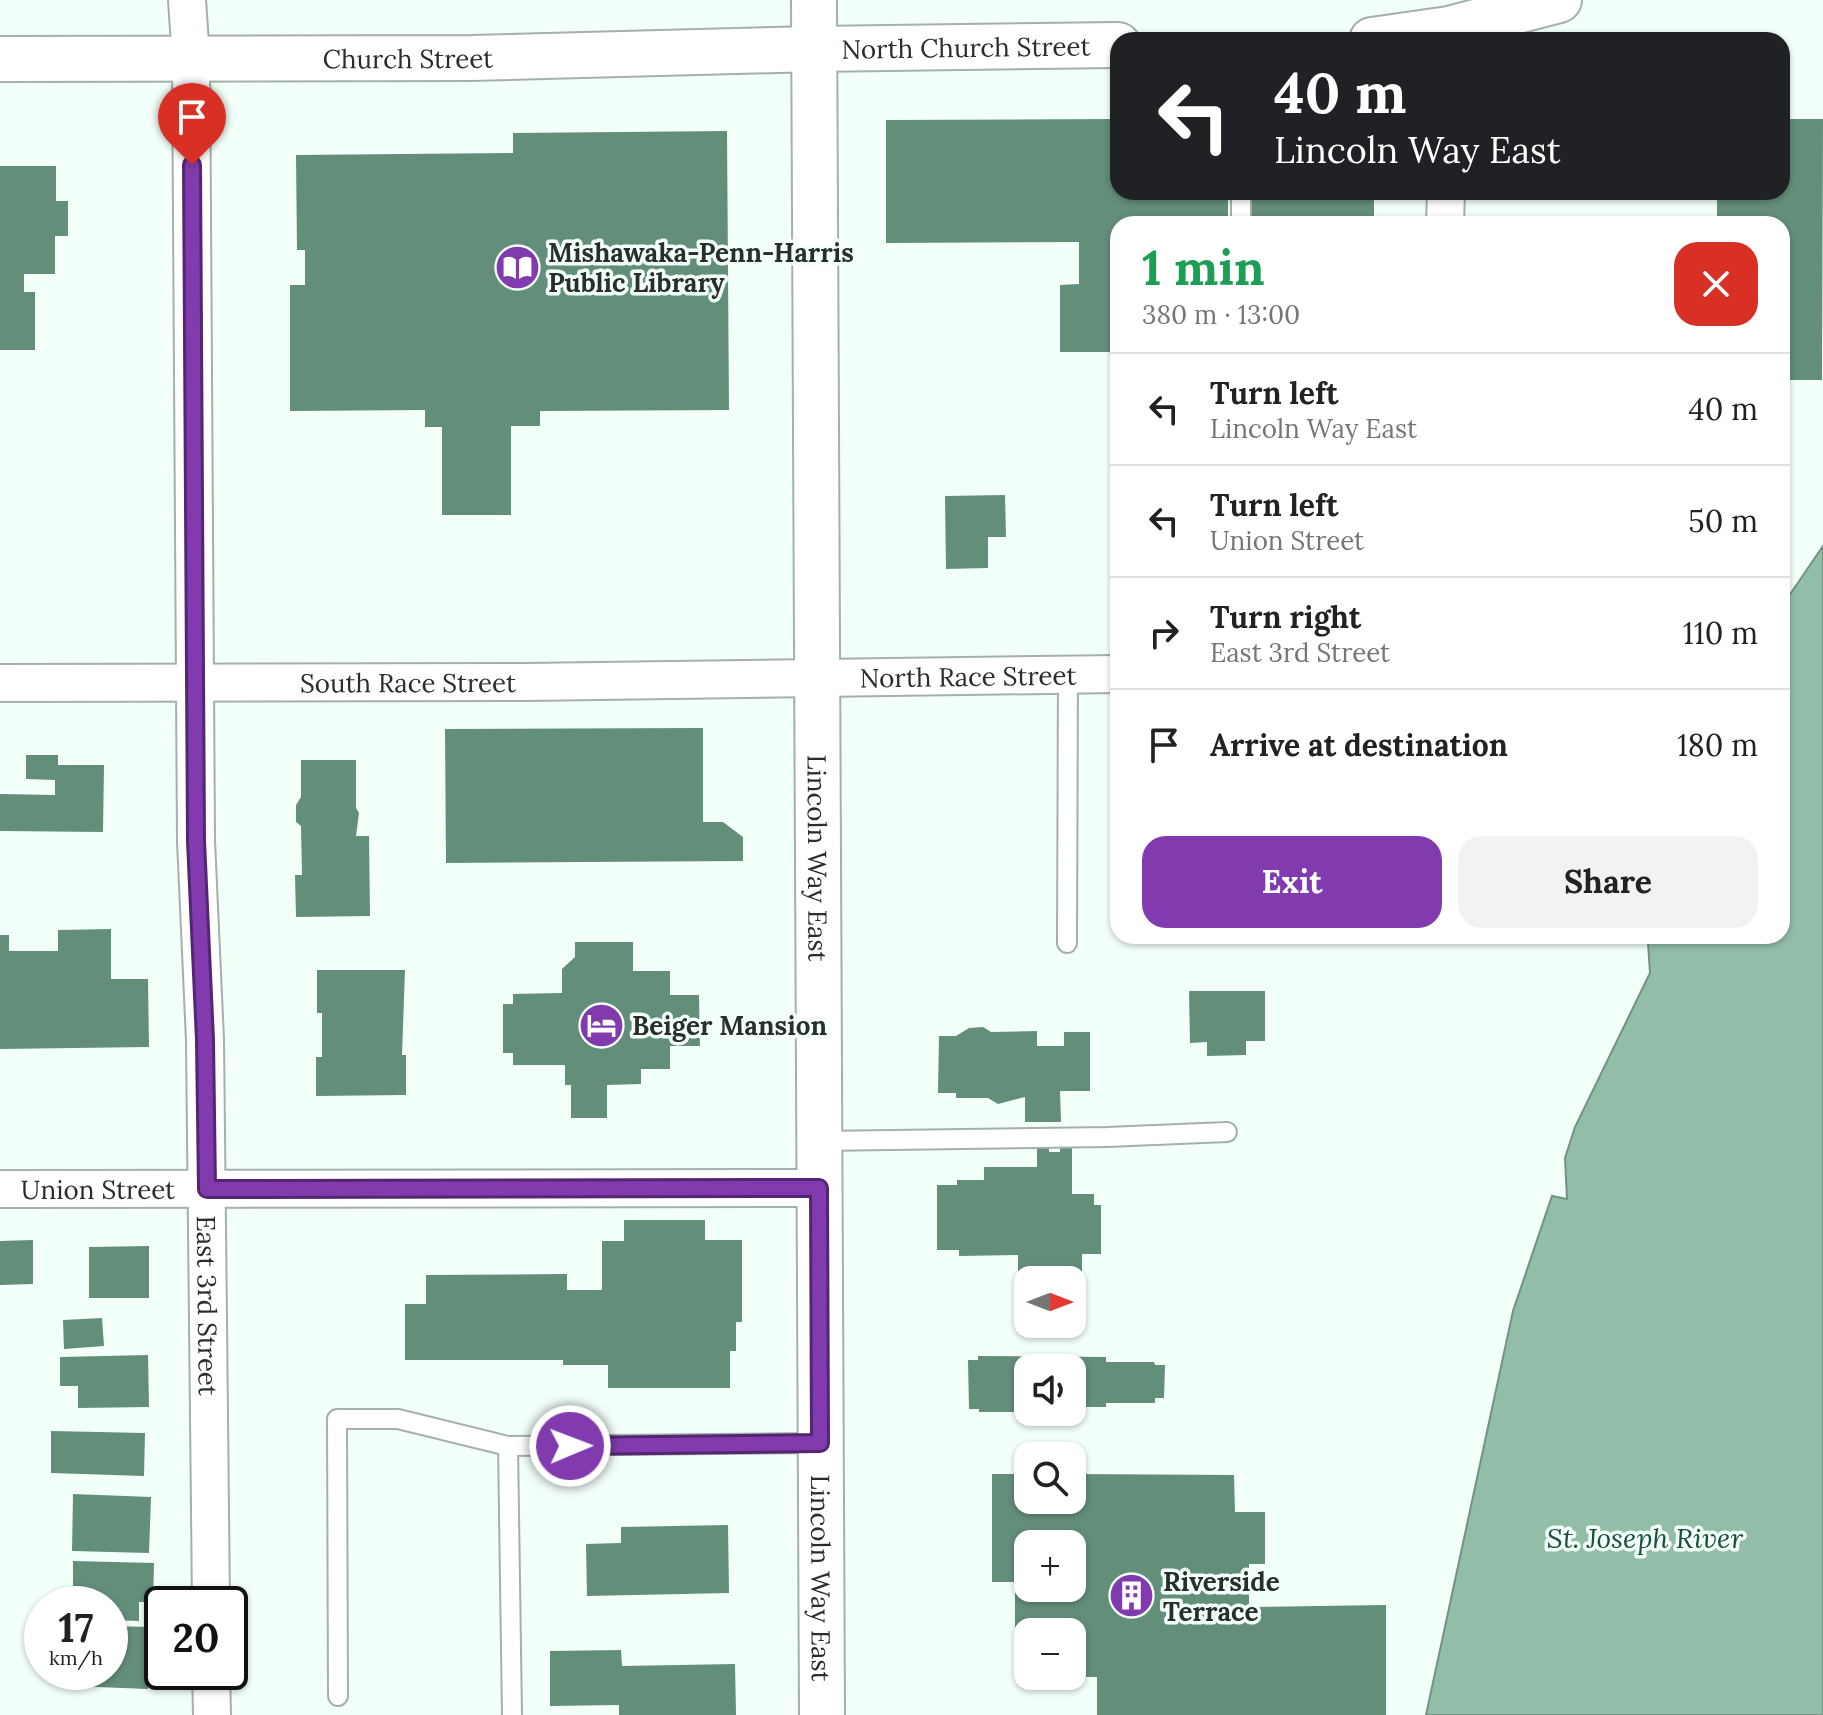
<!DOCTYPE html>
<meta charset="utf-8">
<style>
:root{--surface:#fff;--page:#f2f2f2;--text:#222;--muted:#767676;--line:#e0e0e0;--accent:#823bae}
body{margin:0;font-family:Lora,serif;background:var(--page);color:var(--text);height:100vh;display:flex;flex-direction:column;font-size:30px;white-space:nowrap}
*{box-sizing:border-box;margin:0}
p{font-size:26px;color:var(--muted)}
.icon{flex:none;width:44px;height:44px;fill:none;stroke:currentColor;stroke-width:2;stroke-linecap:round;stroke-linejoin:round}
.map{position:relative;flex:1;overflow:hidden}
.sheet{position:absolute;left:1110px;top:216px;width:680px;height:728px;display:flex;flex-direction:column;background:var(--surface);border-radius:24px;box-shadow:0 2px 6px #0004}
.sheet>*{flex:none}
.guide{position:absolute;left:1110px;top:32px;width:680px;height:168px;border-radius:24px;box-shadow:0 2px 6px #0004;background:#202124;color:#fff;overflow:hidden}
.needle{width:52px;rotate:90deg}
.fabs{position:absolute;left:1014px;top:1266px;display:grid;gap:16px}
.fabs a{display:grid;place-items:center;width:72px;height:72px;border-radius:16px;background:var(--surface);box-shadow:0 2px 6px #0004;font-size:40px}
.speed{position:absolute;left:24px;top:1586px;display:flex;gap:16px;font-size:40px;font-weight:700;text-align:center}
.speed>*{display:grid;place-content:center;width:104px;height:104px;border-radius:50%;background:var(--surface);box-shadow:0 2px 6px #0004;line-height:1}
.speed small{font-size:20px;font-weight:400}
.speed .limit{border:4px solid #111;border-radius:12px;background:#fff;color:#111}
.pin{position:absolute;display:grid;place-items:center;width:68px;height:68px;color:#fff;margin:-82px -34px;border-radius:50% 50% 50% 0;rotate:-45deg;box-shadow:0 0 8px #0007}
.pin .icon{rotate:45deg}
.me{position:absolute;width:88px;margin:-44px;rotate:89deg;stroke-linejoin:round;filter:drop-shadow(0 0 6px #0008)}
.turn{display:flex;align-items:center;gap:28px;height:168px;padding:0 32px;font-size:36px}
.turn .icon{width:104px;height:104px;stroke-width:2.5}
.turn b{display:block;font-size:56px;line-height:68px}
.round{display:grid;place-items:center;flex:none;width:84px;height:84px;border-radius:24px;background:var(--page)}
.headline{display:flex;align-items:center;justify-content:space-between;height:136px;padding:0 32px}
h1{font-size:48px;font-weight:800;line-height:60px;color:#1e9e55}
.primary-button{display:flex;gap:16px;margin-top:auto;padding:16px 32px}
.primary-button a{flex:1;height:92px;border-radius:24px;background:var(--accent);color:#fff;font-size:32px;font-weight:800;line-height:92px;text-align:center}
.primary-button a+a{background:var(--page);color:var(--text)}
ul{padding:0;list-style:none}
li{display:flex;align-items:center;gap:24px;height:112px;padding:0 32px;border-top:2px solid var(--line)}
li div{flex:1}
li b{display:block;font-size:30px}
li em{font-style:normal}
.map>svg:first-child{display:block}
.water{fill:#92bea9;stroke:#729383;stroke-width:2}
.building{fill:#638e7a;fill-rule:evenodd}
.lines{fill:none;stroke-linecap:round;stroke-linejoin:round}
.lane-casing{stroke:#a3b1aa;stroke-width:22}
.street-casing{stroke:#a3b1aa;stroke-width:40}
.secondary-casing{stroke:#a3b1aa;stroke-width:48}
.primary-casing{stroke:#a3b1aa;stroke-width:48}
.lane{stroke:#fff;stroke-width:18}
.street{stroke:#fff;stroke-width:36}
.secondary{stroke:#fff;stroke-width:44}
.primary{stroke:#fff;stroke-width:44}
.route-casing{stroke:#542671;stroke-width:20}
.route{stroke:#823bae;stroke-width:14}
.labels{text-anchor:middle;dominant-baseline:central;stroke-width:7;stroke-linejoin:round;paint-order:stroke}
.street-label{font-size:26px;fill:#282e2b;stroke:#f3fff9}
.poi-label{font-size:26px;font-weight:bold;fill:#282e2b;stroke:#f3fff9;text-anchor:start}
.water-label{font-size:28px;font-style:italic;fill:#18503a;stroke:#f3fff9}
</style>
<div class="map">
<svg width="1823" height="1715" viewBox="0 0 1823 1715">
<rect width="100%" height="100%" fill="#f3fff9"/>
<path class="water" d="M 1823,546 L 1823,1715 L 1426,1715 L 1513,1311 L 1552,1196 L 1567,1199 L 1565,1158 L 1575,1127 L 1650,973 L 1648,943 L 1653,936 L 1782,936 L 1782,606 Z"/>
<path class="building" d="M 1118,119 L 1118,192 L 1228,192 L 1228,224 L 1118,224 L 1118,352 L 1060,352 L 1060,285 L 1079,284 L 1079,242 L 886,243 L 886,120 Z
M 1782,119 L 1823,119 L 1822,380 L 1782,380 L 1782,224 L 1717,224 L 1717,192 L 1782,192 Z
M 727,131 L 729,410 L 540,411 L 540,426 L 511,426 L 511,515 L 442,515 L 442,427 L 425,427 L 425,410 L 290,411 L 290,285 L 305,285 L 305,250 L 297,250 L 296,155 L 513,153 L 513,133 Z
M 0,166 L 56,166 L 56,201 L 68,201 L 68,236 L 55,236 L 55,274 L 24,274 L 24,292 L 35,292 L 35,350 L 0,350 Z
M 1247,192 L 1374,192 L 1374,224 L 1248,224 Z
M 1005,495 L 1006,537 L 988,537 L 988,568 L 946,569 L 945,496 Z
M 703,728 L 703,822 L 723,822 L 743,837 L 743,861 L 446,863 L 445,729 Z
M 26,755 L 58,755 L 58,765 L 104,765 L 103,832 L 0,831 L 0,794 L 55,795 L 55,780 L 26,779 Z
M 301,760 L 356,760 L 356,808 L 359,813 L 356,836 L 369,836 L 370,916 L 296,917 L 295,875 L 302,875 L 301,826 L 296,822 L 296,805 L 301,797 Z
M 111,929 L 111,979 L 148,979 L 149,1047 L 0,1049 L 0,935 L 9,935 L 9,951 L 58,951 L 58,930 Z
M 1161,936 L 1200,936 L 1200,939 L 1162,940 Z
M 1327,936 L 1354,936 L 1354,939 L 1327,939 Z
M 575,942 L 633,942 L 633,971 L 670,971 L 670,995 L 699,995 L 700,1046 L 670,1046 L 670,1069 L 641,1069 L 641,1084 L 607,1085 L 607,1118 L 571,1118 L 571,1085 L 565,1085 L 565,1065 L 513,1065 L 513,1053 L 503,1053 L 503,1004 L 513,1004 L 513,994 L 562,993 L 562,969 L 575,957 Z
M 317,970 L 405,970 L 402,1055 L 406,1055 L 406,1095 L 316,1096 L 316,1057 L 322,1057 L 322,1013 L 317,1013 Z
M 1189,991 L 1265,991 L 1265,1041 L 1246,1041 L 1246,1055 L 1207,1056 L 1207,1042 L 1190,1043 Z
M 983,1027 L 991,1032 L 1037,1031 L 1037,1046 L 1064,1046 L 1064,1032 L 1090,1032 L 1090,1091 L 1060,1091 L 1061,1122 L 1025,1122 L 1025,1097 L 998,1104 L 988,1098 L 956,1098 L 956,1093 L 938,1093 L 939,1036 L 956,1036 L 969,1028 Z
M 1060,1146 L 1072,1146 L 1072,1194 L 1094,1194 L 1094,1205 L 1101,1205 L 1101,1254 L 1082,1254 L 1082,1278 L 1048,1279 L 1048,1271 L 1018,1271 L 1018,1255 L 959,1256 L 959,1250 L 937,1250 L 937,1185 L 957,1185 L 957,1180 L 984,1180 L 984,1167 L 1037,1167 L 1037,1147 L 1049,1147 L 1049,1152 L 1060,1152 Z
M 624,1220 L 705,1220 L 705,1240 L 742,1240 L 742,1322 L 736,1322 L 736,1351 L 730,1351 L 730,1388 L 608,1388 L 608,1365 L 563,1365 L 563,1360 L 405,1360 L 405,1304 L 426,1304 L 426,1275 L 567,1274 L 567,1290 L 602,1290 L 602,1241 L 624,1241 Z
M 33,1240 L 33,1284 L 0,1285 L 0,1241 Z
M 149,1246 L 149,1298 L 89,1298 L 89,1247 Z
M 102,1318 L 104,1346 L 64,1349 L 63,1320 Z
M 148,1355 L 149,1407 L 78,1408 L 78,1386 L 60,1386 L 60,1357 Z
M 978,1356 L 1106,1357 L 1106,1362 L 1154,1362 L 1155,1365 L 1165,1365 L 1164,1398 L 1155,1398 L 1155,1403 L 1106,1403 L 1106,1407 L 1072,1407 L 1072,1368 L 1028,1368 L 1028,1412 L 979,1412 L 979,1409 L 969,1409 L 968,1360 L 978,1360 Z
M 51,1431 L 145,1433 L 144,1476 L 51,1473 Z
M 992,1474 L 1028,1474 L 1028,1500 L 1072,1500 L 1072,1474 L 1234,1475 L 1235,1512 L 1265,1512 L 1265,1564 L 1249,1564 L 1249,1607 L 1386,1605 L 1386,1715 L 1097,1715 L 1097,1677 L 1072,1677 L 1072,1632 L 1028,1632 L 1028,1677 L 1015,1677 L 1015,1582 L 992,1582 ZM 1028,1544 L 1072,1544 L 1072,1588 L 1028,1588 Z
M 73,1494 L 151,1497 L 149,1553 L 72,1551 Z
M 728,1525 L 729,1593 L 587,1596 L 586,1544 L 621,1543 L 621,1527 Z
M 73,1561 L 154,1563 L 153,1602 L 139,1602 L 139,1621 L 110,1620 L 110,1604 L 76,1604 L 76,1590 L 73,1589 Z
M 110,1626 L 150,1627 L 148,1689 L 71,1686 L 71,1672 L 110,1672 Z
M 621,1650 L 622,1666 L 735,1664 L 736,1715 L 619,1715 L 619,1705 L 550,1706 L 550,1651 Z"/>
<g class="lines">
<defs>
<path id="lane" d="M 1241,192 L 1241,224
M 1067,943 L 1068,675
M 819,1141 L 1107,1137 L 1227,1132
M 508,1446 L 512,1715
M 338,1696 L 337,1419 L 398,1419 L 508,1446 L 820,1443"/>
<g id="street">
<path id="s1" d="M 187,0 L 191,59 L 196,841 L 205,1040 L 211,1604"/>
<path d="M 1445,224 L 1446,192"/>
<path id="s2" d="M 0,683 L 525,682 L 1118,674"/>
<path id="s3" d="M 0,1189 L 819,1188"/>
<path d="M 211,1672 L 212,1715"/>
</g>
<g id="secondary">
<path d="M 1372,40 L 1449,29 L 1559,0"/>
<path id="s4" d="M 0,59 L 472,58 L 814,49 L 1118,45"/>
</g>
<g id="primary">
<path id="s5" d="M 814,0 L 822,1715"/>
</g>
</defs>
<use href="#lane" class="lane-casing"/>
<use href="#street" class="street-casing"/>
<use href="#secondary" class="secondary-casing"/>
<use href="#primary" class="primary-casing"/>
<use href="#lane" class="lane"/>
<use href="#street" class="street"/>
<use href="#secondary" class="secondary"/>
<use href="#primary" class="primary"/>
</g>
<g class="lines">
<defs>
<path id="route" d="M 192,165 L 196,841 L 205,1040 L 207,1189 L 819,1188 L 820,1443 L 570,1446"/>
</defs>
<use href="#route" class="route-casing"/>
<use href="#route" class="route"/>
</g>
<defs>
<symbol id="library-disc" viewBox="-11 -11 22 22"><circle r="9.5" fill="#823bae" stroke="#f3fff9"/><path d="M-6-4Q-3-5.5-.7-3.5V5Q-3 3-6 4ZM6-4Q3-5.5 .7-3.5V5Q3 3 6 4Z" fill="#fff"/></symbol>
<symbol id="hotel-disc" viewBox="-11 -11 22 22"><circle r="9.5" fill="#823bae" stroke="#f3fff9"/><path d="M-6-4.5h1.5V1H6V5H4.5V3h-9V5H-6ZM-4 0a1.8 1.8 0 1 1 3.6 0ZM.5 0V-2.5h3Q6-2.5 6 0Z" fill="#fff"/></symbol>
<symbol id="building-disc" viewBox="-11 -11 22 22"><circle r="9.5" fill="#823bae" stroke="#f3fff9"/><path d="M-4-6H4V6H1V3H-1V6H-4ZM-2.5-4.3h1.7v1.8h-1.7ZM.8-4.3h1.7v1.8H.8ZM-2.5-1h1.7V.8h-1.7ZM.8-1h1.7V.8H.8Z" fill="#fff"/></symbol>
</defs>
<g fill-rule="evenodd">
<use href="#library-disc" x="492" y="242" width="51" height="51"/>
<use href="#hotel-disc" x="576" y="1000" width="51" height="51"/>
<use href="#building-disc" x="1106" y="1570" width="51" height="51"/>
</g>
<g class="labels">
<g class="street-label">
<text stroke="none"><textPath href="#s4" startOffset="966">North Church Street</textPath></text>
<text stroke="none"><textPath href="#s4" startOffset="408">Church Street</textPath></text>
<text stroke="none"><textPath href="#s2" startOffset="968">North Race Street</textPath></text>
<text stroke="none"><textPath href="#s2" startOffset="408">South Race Street</textPath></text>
<text stroke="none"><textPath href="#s5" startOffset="858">Lincoln Way East</textPath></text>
<text stroke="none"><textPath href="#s3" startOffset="98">Union Street</textPath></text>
<text stroke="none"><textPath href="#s1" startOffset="1306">East 3rd Street</textPath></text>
<text stroke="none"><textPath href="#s5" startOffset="1578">Lincoln Way East</textPath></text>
</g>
<g class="poi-label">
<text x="548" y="252">Mishawaka-Penn-Harris<tspan x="548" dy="30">Public Library</tspan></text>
<text x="632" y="1025">Beiger Mansion</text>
<text x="1163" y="1581">Riverside<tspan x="1163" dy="30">Terrace</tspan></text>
</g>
<g class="water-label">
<text x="1645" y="1538">St. Joseph River</text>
</g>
</g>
</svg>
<div class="fabs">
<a><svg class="needle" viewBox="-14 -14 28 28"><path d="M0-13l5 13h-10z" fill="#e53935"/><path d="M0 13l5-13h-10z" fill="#767676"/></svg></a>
<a><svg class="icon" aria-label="sound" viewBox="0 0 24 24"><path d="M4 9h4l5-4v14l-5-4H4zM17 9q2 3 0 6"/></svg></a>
<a><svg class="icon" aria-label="search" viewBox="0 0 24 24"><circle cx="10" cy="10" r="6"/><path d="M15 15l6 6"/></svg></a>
<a>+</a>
<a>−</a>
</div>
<div class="speed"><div>17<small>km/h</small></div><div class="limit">20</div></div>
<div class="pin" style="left:192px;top:165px;background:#d93025"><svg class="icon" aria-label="arrive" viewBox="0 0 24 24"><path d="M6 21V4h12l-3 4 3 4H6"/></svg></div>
<svg class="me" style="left:570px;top:1446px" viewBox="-20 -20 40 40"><circle r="17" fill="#823bae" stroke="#fff" stroke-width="3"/><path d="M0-11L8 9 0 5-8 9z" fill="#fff"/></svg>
<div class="guide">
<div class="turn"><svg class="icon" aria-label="left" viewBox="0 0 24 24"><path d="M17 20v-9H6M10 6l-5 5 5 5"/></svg><div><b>40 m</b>Lincoln Way East</div></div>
</div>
<section class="sheet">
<div class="headline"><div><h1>1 min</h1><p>380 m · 13:00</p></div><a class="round" style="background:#d93025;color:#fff"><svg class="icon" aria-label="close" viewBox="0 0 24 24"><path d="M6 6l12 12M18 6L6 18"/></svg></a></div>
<ul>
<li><svg class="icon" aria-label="left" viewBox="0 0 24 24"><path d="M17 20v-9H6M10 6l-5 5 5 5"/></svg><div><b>Turn left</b><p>Lincoln Way East</p></div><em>40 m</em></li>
<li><svg class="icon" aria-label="left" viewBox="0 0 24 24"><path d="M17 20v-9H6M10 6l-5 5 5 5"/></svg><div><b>Turn left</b><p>Union Street</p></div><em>50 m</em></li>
<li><svg class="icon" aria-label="right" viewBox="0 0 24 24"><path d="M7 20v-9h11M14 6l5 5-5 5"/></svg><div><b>Turn right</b><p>East 3rd Street</p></div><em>110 m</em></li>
<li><svg class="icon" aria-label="arrive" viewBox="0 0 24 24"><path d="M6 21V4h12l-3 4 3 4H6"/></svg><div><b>Arrive at destination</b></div><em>180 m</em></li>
</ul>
<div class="primary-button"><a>Exit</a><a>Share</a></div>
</section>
</div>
